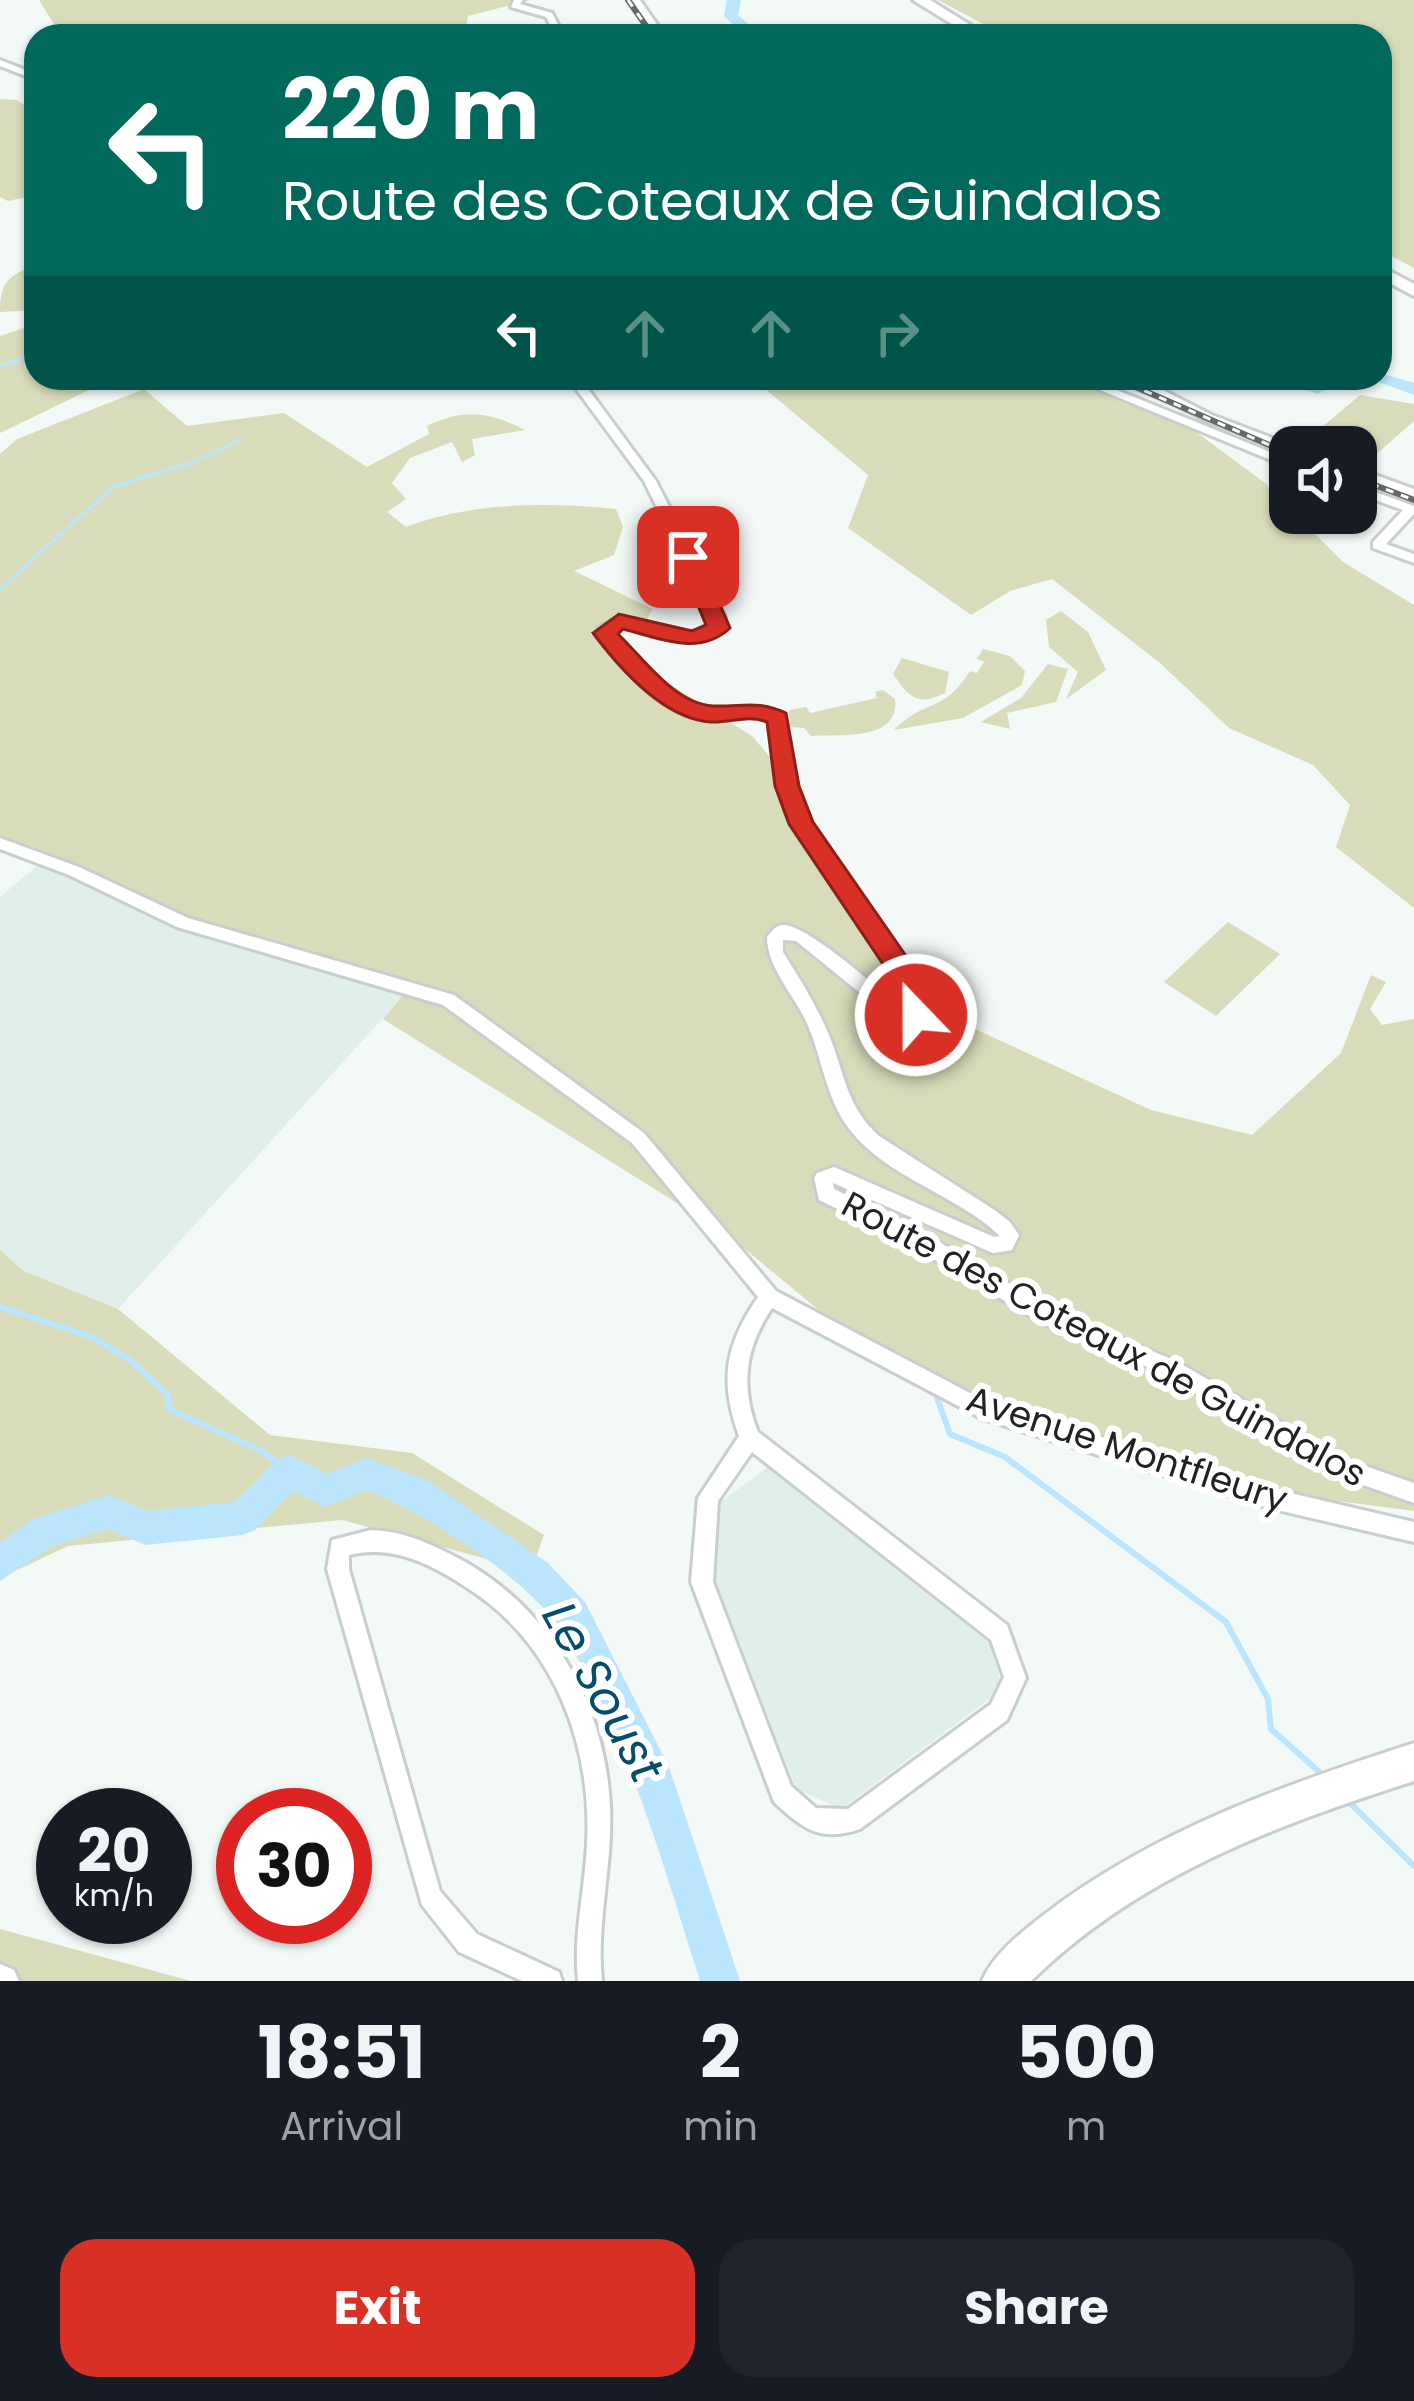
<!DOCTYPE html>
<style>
:root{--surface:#171b24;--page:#20242c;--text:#f1f3f6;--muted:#9ea1a6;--accent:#d93025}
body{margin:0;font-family:Poppins,sans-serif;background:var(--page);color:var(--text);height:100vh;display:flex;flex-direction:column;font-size:45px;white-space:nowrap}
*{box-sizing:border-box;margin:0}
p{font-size:39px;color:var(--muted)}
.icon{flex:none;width:66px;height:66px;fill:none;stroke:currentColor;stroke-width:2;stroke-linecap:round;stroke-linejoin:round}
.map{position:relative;height:1981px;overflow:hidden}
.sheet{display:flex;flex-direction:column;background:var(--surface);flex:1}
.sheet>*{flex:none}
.top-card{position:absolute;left:24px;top:24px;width:1368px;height:366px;border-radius:36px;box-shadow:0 3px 9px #0004;background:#00695c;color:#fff;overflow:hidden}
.buttons{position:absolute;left:1269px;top:426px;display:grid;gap:24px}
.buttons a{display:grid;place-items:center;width:108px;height:108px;border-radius:24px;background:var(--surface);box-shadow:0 3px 9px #0004;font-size:60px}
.speed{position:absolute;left:36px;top:1788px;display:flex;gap:24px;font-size:60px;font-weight:700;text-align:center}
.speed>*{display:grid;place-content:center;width:156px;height:156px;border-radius:50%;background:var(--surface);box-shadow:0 3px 9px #0004;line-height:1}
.speed small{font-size:30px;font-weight:400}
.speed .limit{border:18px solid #d22;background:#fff;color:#111}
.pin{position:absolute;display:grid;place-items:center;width:102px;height:102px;color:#fff;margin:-51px;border-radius:24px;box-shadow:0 6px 18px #0006}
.me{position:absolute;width:132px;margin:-66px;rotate:338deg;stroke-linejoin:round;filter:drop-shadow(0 0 9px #0008)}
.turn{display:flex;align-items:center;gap:42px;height:252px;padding:0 60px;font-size:54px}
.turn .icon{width:156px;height:156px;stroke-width:2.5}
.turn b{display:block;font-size:84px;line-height:102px}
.lanes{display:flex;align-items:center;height:114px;padding:0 60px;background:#0003;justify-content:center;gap:60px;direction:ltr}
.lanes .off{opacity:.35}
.eta{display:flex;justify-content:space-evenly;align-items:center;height:204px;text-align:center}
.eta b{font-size:72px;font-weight:700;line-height:84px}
.cta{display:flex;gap:24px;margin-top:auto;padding:24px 60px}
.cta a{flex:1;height:138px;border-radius:36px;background:var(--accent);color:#fff;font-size:48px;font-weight:700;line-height:138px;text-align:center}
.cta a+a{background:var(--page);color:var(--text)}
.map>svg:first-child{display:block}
.built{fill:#e0efea}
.green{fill:#d8dcba}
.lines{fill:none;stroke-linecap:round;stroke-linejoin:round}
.stream-far1{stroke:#bae5fd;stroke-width:3}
.stream{stroke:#bae5fd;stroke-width:6}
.river{fill:#bae5fd;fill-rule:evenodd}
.minor-casing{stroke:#c8cecc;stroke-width:6}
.tertiary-casing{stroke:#c8cecc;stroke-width:6}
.primary-casing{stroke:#c8cecc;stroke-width:6}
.minor{fill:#fff;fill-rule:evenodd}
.tertiary{fill:#fff;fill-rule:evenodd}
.primary{fill:#fff;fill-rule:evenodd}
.rail-casing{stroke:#666968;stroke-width:6}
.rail{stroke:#fff;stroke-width:3;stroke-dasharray:8;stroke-linecap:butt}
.route{fill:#d93025;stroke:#8d1f18;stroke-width:3}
.labels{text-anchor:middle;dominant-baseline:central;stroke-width:12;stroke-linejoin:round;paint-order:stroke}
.street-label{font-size:36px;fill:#212322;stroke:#fff}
.near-water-label{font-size:48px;font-style:italic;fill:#064d6a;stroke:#fff}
</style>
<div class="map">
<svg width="1414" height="1981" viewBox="0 0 1414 1981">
<rect width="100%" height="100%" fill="#f3f9f7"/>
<path class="built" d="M 1104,378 L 1122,378 L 1290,451 L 1290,459 Z
M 46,858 L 405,994 L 118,1309 L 24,1271 L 0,1250 L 0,897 Z
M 768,1467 L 989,1639 L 1003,1689 L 841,1809 L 796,1789 L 712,1572 L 721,1501 Z"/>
<path class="green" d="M 39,0 L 530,0 L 468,16 L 465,34 L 473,36 L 86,29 L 54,24 Z
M 938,0 L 1414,0 L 1414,268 L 1380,250 L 1380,36 L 1006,36 Z
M 0,99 L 17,100 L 36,113 L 36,195 L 8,201 L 0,197 Z
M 36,264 L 36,310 L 0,312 C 0,281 9,276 36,264 Z
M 36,324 L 36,378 L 114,378 L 0,433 L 0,336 Z
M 752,378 L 1069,378 L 1196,432 L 1265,483 L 1343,562 L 1414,605 L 1414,908 L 1336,847 L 1350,805 L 1313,765 L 1229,728 L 1160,663 L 1052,579 L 1010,591 L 971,615 L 848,528 L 868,475 Z
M 144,389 L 187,426 L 284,413 L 367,467 L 429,434 L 427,426 C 464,408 489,412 525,430 L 472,439 L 475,455 L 462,462 L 452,442 L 410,458 L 392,483 L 406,499 L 387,512 L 406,527 C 473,502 545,502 616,509 L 623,527 L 614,555 L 574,571 L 653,609 L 646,621 L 605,622 L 590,634 L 752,736 L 774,762 L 805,841 L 925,1006 L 1151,1110 L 1252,1135 L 1341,1053 L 1371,975 L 1386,982 L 1370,1009 L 1382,1025 L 1414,1019 L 1414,1511 L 1284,1494 L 981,1407 L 867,1350 L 728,1235 L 383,1019 L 404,994 L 180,917 L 0,838 L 0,454 L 17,439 Z
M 1360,395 L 1414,404 L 1414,421 L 1365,464 L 1356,465 L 1356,447 L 1301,445 Z
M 1061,611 L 1088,632 L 1106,670 L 1066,699 L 1078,672 L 1049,647 L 1046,620 Z
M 983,649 L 1010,656 L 1025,671 L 1022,685 L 963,718 L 894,730 C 927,697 942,715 970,671 L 977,673 L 984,662 L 977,659 Z
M 902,658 L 949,672 L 945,693 C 917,707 909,697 893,674 Z
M 1048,664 L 1068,669 L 1056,702 L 1007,713 L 1010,729 L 981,722 L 1021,698 Z
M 883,690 L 895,699 C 900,742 840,734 811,736 L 804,728 L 790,727 L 789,710 L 806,707 L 810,713 L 877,698 L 875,692 Z
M 1228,922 L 1280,954 L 1216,1016 L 1164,982 Z
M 0,1250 L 24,1271 L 118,1309 L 270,1435 L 412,1453 L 544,1535 L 531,1571 L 342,1520 L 68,1546 L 0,1578 Z
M 0,1929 L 191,1981 L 0,1981 Z"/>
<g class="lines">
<path class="stream-far1" d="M 0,366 L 36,356
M 0,589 L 114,486 L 192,463 L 241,439"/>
<path class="stream" d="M 0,1307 L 92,1337 L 130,1360 L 168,1395 L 168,1409 L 262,1451 L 289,1471
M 935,1392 L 950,1434 L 1005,1457 L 1226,1622 L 1268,1699 L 1271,1729 L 1325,1777
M 1349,1802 L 1414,1866"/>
<path class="river" d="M 727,0 L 741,0 L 738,15 L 753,28 L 747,36 L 733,36 L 738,29 L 724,16 Z
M 1380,373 L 1414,383 L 1414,395 L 1368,378 L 1380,378 Z
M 1275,378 L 1316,382 L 1346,378 L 1318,394 Z
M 289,1455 L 327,1474 L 367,1458 L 428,1481 L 548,1563 L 585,1602 L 669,1767 L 740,1981 L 700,1981 C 662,1862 628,1735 560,1629 C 527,1578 424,1513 367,1490 L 325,1507 L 293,1491 L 255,1530 L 243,1535 L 145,1545 L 108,1529 L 52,1546 L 0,1581 L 0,1543 L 31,1520 L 109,1495 L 146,1511 L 235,1502 L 277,1460 Z"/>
<defs>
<path id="minor" d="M 514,0 L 523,0 L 520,4 L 552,13 L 564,36 L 556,36 L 546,17 L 511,7 Z
M 632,0 L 640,0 L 665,36 L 657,36 Z
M 0,60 L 36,74 L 36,80 L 0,66 Z
M 568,378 L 580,378 L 656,481 L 725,617 L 724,631 C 687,650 658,632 621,626 L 612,630 L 614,639 C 639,665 668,704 707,708 C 734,712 756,700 783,715 L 794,786 L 809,823 L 929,999 L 922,1020 L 916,1022 L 892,1019 L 796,941 L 783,940 L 783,952 C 800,979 817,1006 829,1035 C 845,1074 846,1106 879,1136 L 993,1209 L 1009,1221 L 1019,1235 L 1012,1250 L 993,1253 L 833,1183 L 834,1189 L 917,1229 L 1056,1311 L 1176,1361 L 1345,1459 L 1414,1483 L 1414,1503 L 1332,1474 L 1162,1373 L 1042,1323 L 903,1241 L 819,1200 L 814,1178 L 817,1173 L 834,1167 L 994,1237 L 1000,1236 C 957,1195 886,1177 850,1130 C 825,1098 822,1055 805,1019 C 792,993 767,966 767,937 C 771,932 775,926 782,925 C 805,922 881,991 902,1008 L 910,1008 L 913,1000 L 794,824 L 780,786 L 771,720 C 749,709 728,721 705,718 C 669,713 607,663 598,628 C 635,600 669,648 712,626 L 711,617 L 644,481 Z
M 1071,378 L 1087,378 L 1290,460 L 1290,468 Z
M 1124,378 L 1139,378 L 1212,415 L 1296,447 L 1286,450 L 1204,419 Z
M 1356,468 L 1414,489 L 1414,497 L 1356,476 Z
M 1356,485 L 1414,506 L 1414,514 L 1386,544 L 1414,554 L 1414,563 L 1373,548 L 1373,542 L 1403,510 L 1356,493 Z
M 0,838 L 79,867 L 188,918 L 454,995 L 644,1133 L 776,1291 L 987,1402 L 1265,1487 L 1414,1522 L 1414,1542 L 1265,1507 L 983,1419 L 772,1308 C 745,1348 740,1386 758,1432 L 1007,1625 L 1026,1678 L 1007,1720 L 860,1829 C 820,1843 802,1828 774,1802 L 691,1582 L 698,1498 L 739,1436 C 719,1382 725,1345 758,1297 L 632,1143 L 443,1005 L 177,927 L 69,875 L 0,849 ZM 752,1452 L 991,1640 L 1004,1677 L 991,1704 L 848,1809 L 816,1808 L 791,1786 L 713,1582 L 718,1501 Z
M 371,1530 C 400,1531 425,1541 450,1554 C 546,1601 605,1700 610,1806 C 613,1865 596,1922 602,1981 L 578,1981 C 573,1934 585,1890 587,1844 C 592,1744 554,1644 469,1589 C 433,1565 393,1544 349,1555 L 349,1569 L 440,1891 L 477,1934 L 559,1972 L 562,1981 L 522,1981 L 459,1952 L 422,1905 L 327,1569 L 332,1540 Z"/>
<path id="tertiary" d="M 0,1964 L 14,1970 L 19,1981 L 0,1981 Z"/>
<path id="primary" d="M 913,0 L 930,0 L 988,36 L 971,36 Z
M 1380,266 L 1414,284 L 1414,296 L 1380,278 Z
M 1414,1743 L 1414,1781 C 1274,1826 1138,1876 1031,1981 L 982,1981 C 993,1954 1022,1932 1045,1914 C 1155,1830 1284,1785 1414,1743 Z"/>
</defs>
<use href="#minor" class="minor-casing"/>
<use href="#tertiary" class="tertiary-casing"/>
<use href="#primary" class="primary-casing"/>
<use href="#minor" class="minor"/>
<use href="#tertiary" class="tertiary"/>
<use href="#primary" class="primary"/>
<defs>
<path id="rail" d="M 628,0 L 653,36
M 1115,378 L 1290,454
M 1356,478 L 1414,500"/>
</defs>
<use href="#rail" class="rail-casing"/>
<use href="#rail" class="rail"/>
</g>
<path class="route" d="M 688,551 L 699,557 L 730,628 C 699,657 660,638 623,629 L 618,634 C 644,659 675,704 713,706 C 743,707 758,700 786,713 L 799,786 L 813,822 L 931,992 L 935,999 L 926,1023 L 906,1023 L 902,1015 L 907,1000 L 789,824 L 775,786 L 767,722 C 747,714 732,723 711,722 C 664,719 620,669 593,633 L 619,614 L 692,631 L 706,625 L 678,557 Z"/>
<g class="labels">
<g class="street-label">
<text transform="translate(1104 1339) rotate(28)">Route des Coteaux de Guindalos</text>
<text transform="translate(1127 1449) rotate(18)">Avenue Montfleury</text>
</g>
<g class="near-water-label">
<text transform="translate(603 1692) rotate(61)">Le Soust</text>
</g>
</g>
</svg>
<div class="buttons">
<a><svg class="icon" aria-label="sound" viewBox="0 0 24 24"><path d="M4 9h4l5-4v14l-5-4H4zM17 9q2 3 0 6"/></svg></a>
</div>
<div class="speed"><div>20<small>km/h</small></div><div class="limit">30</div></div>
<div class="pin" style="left:688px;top:557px;background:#d93025"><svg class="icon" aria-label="arrive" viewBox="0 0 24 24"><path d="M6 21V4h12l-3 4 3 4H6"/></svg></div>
<svg class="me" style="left:916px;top:1015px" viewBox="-20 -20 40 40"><circle r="17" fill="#d93025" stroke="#fff" stroke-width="3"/><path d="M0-11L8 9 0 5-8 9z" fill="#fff"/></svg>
<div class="top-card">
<div class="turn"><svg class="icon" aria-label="left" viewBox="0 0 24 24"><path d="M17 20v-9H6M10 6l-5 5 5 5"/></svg><div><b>220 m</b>Route des Coteaux de Guindalos</div></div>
<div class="lanes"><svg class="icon" aria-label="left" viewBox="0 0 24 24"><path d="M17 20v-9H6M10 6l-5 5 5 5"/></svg><svg class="icon off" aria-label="ahead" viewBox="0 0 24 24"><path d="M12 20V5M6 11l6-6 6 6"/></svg><svg class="icon off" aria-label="ahead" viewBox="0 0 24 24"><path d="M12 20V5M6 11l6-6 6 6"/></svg><svg class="icon off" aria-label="right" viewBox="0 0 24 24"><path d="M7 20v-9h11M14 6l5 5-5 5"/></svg></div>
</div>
</div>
<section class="sheet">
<div class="eta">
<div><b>18:51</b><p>Arrival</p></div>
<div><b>2</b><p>min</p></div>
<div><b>500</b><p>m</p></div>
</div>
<div class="cta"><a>Exit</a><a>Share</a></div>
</section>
